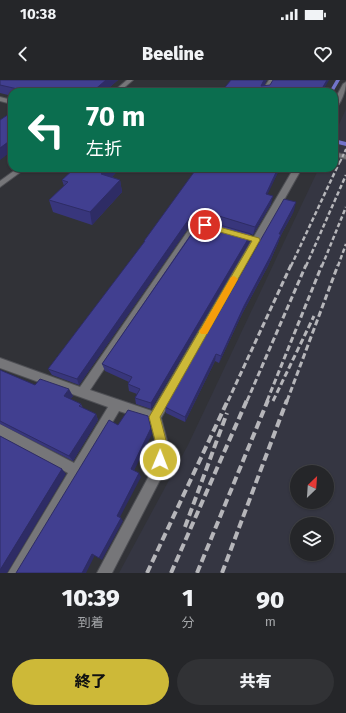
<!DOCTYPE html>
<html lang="ja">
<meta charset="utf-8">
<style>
:root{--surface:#252629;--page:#313235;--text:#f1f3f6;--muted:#a3a5a8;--line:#424346;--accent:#cdb938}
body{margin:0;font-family:"Fira Sans","Noto Sans JP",sans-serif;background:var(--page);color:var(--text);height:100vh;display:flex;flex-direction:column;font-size:15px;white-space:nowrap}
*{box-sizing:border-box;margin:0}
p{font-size:13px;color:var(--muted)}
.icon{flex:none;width:22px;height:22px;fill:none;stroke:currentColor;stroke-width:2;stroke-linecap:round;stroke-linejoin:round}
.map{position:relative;height:493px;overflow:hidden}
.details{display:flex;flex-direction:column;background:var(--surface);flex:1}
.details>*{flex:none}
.banner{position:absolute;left:8px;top:8px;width:330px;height:84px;border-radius:12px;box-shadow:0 1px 3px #0004,0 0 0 1px var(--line);background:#0b6e4f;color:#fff;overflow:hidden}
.needle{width:26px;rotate:25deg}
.buttons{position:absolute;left:290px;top:385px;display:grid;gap:8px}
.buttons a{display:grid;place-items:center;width:44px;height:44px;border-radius:50%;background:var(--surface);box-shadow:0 1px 3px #0004,0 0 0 1px var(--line);font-size:20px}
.pin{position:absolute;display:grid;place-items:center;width:34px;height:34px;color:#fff;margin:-17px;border:2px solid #fff;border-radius:50%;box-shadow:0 1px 4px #0007}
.me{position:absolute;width:44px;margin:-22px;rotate:1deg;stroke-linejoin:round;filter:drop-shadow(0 0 3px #0008)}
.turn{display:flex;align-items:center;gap:14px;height:84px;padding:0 12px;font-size:18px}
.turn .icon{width:52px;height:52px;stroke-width:2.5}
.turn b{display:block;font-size:28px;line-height:34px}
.eta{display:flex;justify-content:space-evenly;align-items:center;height:68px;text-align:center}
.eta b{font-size:24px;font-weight:800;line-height:28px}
.button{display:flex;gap:8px;margin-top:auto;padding:8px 12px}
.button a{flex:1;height:46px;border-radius:24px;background:var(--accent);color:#111;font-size:16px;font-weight:800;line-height:46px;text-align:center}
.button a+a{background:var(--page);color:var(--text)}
.status{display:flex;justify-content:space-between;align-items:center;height:28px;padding:0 20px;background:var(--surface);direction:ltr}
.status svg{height:11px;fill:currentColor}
header{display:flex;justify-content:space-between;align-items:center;height:52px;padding:0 12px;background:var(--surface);font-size:18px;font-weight:800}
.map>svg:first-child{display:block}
.built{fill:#353642;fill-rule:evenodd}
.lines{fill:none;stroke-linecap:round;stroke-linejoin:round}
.stream{fill:#7274ca;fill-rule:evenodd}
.minor-casing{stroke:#4e4f54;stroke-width:2}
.minor{fill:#767679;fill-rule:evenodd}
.rail-far3{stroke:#b6b6ba;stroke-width:2;stroke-dasharray:3.5 2;stroke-linecap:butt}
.rail-far2{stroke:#b6b6ba;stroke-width:2.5;stroke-dasharray:4.5 2.5;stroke-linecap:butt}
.rail-far1{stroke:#b6b6ba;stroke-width:3;stroke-dasharray:6 3;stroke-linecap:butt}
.rail{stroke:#b6b6ba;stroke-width:4;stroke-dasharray:8 4;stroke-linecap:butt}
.wall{fill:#38367c}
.shaded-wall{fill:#2e2c65}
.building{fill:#413f90;stroke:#2e2c65}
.route{fill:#cdb938;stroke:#857824}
.slow{fill:#f59e0b}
</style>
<div class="status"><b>10:38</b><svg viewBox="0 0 49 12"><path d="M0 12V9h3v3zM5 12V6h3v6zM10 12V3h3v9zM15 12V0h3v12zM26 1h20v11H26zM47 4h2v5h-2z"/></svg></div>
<header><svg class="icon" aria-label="back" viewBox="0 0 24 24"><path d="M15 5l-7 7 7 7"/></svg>Beeline<svg class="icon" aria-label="heart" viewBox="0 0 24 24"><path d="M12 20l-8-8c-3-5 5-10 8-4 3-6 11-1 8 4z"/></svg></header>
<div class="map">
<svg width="346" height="493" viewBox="0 0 346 493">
<rect width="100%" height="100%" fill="#313237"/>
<path class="built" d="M 346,29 L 346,493 L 119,493 L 188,365 L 319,88 L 334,88 L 334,55 ZM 297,392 L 327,392 L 327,422 L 297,422 ZM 297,444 L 327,444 L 327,474 L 297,474 Z"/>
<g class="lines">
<path class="stream" d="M 336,0 L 340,0 L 333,12 L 329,12 Z
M 334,59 L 346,62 L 346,66 L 334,63 Z"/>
<defs>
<path id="minor" d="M 127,0 L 133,0 L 119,12 L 113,12 Z
M 269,0 L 275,0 L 267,12 L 261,12 Z
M 346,2 C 346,10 341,25 334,29 L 334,21 L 343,4 Z
M 0,17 L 12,20 L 12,24 L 0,21 Z
M 334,72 L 346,75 L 346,79 L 334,76 Z
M 18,88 L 26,88 L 0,107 L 0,101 Z
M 294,88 L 302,88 L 161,338 L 169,368 L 162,396 L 112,493 L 97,493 L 150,394 L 157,368 L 150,341 L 119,331 L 23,493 L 8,493 L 68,393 L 0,356 L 0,344 L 74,383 L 108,327 L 0,288 L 0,278 L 80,307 L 192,145 L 211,144 L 211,148 L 197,150 L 90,310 L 152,331 Z"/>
</defs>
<use href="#minor" class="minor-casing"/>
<use href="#minor" class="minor"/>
<path class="rail-far3" d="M 340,82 L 346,69"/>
<path class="rail-far2" d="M 291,186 L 340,81
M 306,186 L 346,95
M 322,186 L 346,127
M 338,186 L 346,164"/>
<path class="rail-far1" d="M 228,321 L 291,185
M 247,321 L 306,185
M 267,321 L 322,185
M 273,321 L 314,236
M 287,321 L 338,185"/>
<path class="rail" d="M 185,447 L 227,333
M 147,493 L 228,320
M 171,493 L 247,320
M 197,493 L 268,320
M 222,493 L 287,320"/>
</g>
<path class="wall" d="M 0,0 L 118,0 L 104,12 L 12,12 L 12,16 L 0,13 Z
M 75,88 L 120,88 L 112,97 L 120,100 L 122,112 L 92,145 L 53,132 L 49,120 L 64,106 L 62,100 Z
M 280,88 L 267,114 L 271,124 L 253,155 L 251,154 L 249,163 L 151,329 L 136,324 L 135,318 L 137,314 L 129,311 L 128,304 L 129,302 L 105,291 L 102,284 L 199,142 L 191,144 L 79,305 L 52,295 L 48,289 L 144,163 L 144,161 Z
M 294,131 L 281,155 L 278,163 L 268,186 L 242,234 L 219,283 L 215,281 L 185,342 L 166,333 L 165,327 Z
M 0,290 L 35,305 L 73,316 L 70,319 L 81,324 L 83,328 L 96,334 L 98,340 L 73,381 L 0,344 Z"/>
<path class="shaded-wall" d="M 106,0 L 118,0 L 104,12 L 92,12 Z
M 264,0 L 267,0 L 261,12 L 261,6 Z
M 327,0 L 329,0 L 322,12 L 320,12 Z
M 12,59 L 12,71 L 0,80 L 0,68 Z
M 106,88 L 120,88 L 103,107 L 101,94 Z
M 278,88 L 280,88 L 264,122 L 266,114 Z
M 120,100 L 122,112 L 92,145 L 90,132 Z
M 273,116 L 271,124 L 253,155 L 255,147 Z
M 296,122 L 294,131 L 281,155 L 278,163 L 268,186 L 242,234 L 219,283 L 221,276 L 244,226 L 279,154 Z
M 206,132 L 205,141 L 191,144 L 79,305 L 77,299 L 191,136 Z
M 251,154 L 249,163 L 151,329 L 151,323 Z
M 216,274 L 215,281 L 185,342 L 185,337 Z
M 69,309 L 73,316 L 68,323 L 64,316 Z
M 96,334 L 98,340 L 73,381 L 69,376 Z
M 151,348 L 152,354 L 133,393 L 131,389 Z
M 62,389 L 66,394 L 7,493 L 0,493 L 0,490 Z
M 139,393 L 141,397 L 119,439 L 117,436 Z
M 121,438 L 123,441 L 102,480 L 99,478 Z
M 92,474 L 95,475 L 86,493 L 82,493 Z"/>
<path class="building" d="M 0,0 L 106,0 L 92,12 L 31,12 L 0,5 Z
M 231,0 L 264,0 L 261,6 L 270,5 L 273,0 L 327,0 L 320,12 L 221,12 Z
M 12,32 L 12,59 L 0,68 L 0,40 Z
M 75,88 L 106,88 L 101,94 L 120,100 L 90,132 L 49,120 L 68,102 L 62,100 Z
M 197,88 L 278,88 L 266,114 L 273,116 L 255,147 L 206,132 L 191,136 L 77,299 L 48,289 L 145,161 L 144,161 Z
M 284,119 L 296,122 L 279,154 L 281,154 L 270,177 L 244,226 L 221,276 L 216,274 L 185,337 L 165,327 Z
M 206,141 L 251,154 L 151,323 L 135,318 L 140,309 L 128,304 L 132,297 L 102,284 L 200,142 Z
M 0,290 L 35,305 L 40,299 L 69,309 L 64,316 L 81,324 L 79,326 L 96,334 L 69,376 L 0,341 Z
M 128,330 L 148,336 L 151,348 L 131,389 L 139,393 L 117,436 L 121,438 L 99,478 L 92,474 L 82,493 L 16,493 L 109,340 L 118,345 Z
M 0,356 L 62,389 L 0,490 Z"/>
<path class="route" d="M 205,143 L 259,158 L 260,160 L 160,337 L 168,368 L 165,384 L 160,385 L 156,384 L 155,380 L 157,368 L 149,337 L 252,161 L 202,147 L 202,144 Z"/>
<path class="slow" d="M 234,196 L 238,199 L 207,254 L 201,254 L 199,251 L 201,249 L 231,197 Z"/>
</svg>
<div class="buttons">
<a><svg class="needle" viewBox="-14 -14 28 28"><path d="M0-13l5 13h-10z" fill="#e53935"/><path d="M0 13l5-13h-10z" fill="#a3a5a8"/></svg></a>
<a><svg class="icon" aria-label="layers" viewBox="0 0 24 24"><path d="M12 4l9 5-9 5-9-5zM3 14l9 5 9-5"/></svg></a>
</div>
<div class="pin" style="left:205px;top:145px;background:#d93025"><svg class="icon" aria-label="arrive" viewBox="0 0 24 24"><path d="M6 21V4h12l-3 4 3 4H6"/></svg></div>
<svg class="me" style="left:160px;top:380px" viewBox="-20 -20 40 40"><circle r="17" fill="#cdb938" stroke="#fff" stroke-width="3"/><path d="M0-11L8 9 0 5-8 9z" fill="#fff"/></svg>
<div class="banner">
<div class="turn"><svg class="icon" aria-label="left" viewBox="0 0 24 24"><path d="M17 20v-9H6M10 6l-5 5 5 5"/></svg><div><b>70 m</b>左折</div></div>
</div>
</div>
<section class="details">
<div class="eta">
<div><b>10:39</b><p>到着</p></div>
<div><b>1</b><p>分</p></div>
<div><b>90</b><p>m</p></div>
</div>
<div class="button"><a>終了</a><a>共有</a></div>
</section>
